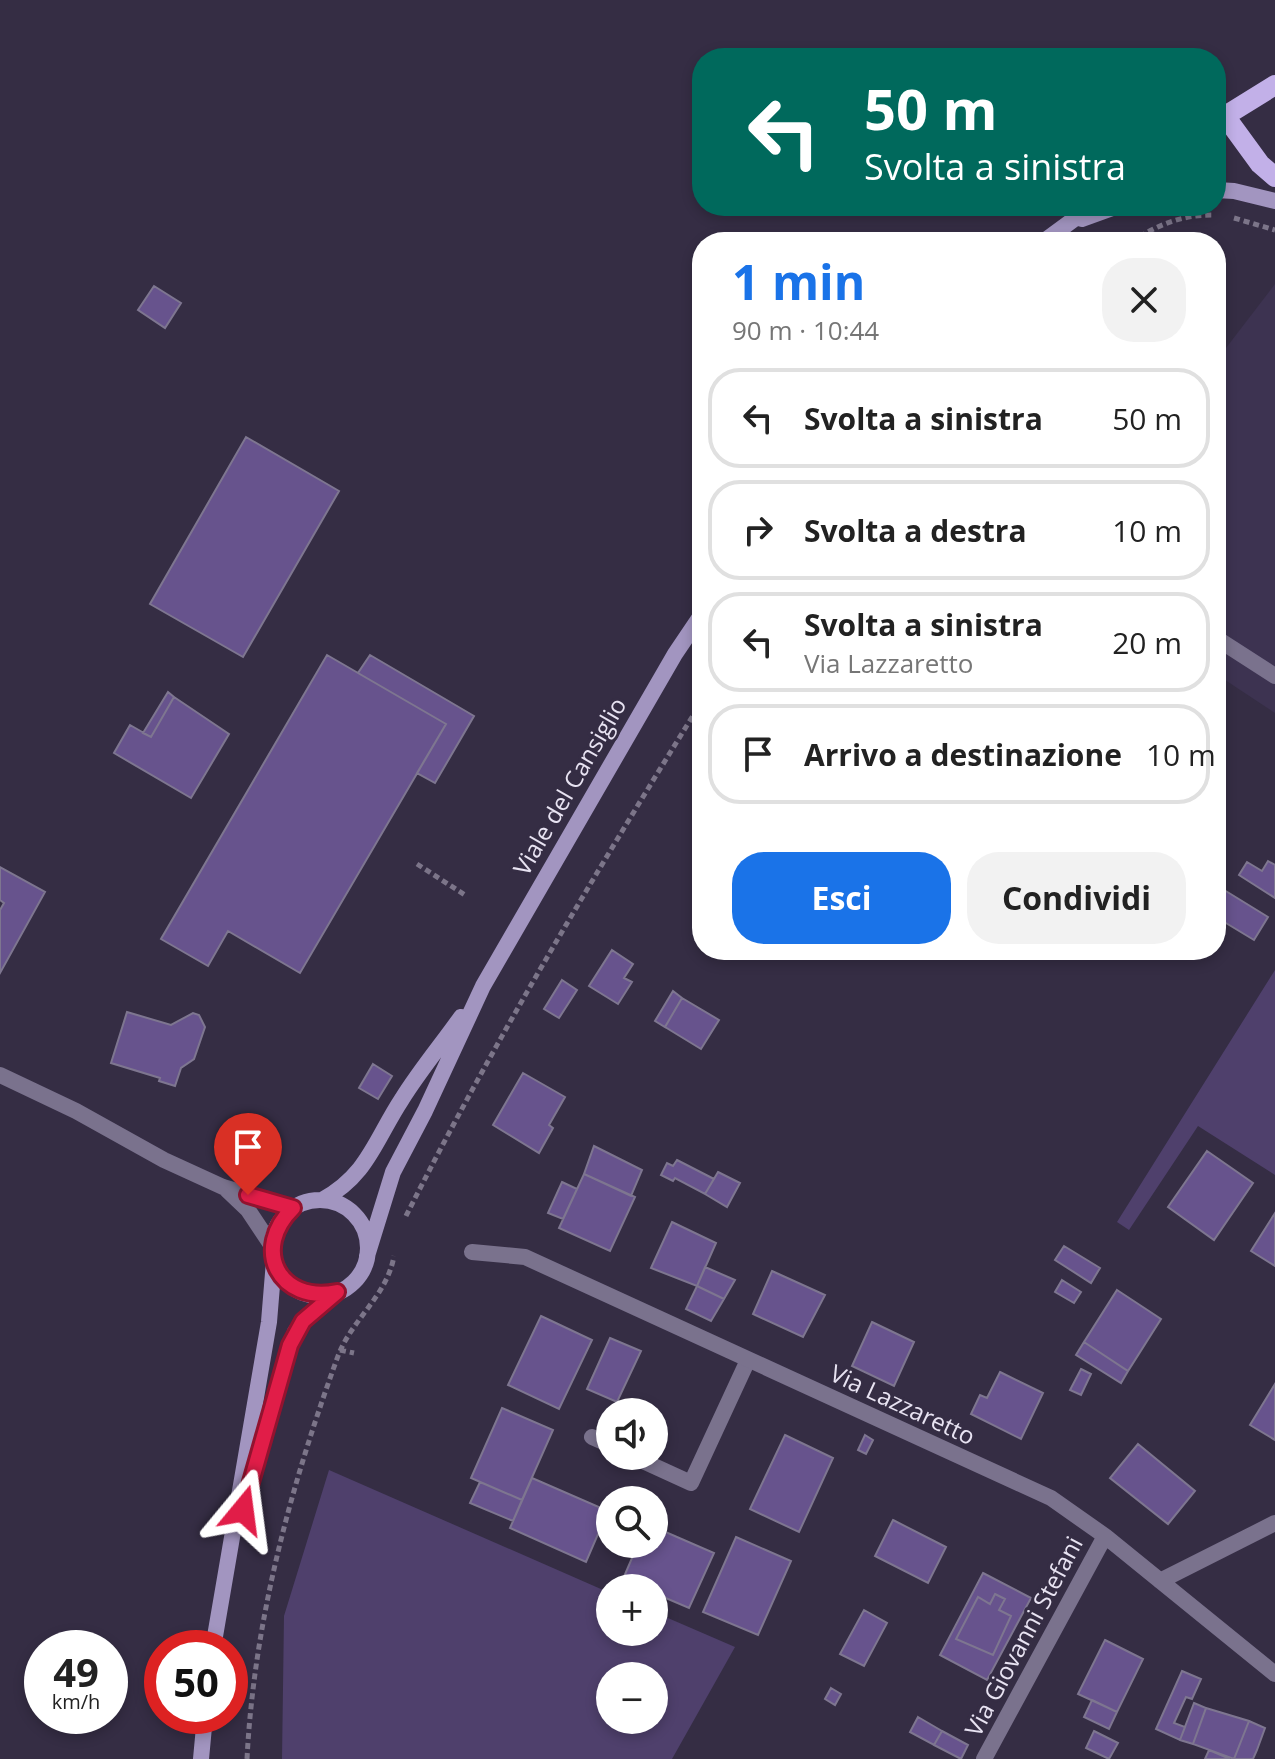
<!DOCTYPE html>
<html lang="it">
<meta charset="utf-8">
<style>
:root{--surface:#fff;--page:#f2f2f2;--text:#222;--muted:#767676;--line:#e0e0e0;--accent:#1a73e8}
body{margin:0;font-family:"Open Sans",sans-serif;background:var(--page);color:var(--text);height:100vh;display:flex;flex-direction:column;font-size:30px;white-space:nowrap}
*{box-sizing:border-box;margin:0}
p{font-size:26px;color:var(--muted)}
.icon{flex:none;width:44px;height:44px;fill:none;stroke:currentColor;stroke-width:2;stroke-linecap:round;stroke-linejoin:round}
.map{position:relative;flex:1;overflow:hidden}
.drawer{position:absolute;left:692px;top:232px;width:534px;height:728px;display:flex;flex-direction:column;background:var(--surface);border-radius:32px;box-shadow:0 4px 12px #0003}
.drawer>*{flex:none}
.guide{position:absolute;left:692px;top:48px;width:534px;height:168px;border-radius:32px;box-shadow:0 4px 12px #0003;background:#00695c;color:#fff;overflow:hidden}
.tools{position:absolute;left:596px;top:1398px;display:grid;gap:16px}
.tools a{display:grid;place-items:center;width:72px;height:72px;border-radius:50%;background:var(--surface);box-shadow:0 4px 12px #0003;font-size:40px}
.speed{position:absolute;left:24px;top:1630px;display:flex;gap:16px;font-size:40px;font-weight:700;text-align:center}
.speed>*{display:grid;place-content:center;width:104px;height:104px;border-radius:50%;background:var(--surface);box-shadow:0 4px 12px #0003;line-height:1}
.speed small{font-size:20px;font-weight:400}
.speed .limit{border:12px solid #d22;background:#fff;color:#111}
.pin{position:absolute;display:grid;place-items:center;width:68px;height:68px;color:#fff;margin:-82px -34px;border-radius:50% 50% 50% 0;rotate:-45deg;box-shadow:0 0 8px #0007}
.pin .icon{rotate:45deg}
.me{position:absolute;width:88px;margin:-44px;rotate:16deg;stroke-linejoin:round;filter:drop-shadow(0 0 6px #0008)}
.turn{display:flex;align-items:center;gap:28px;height:168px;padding:0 40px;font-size:36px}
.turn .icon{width:104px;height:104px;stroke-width:2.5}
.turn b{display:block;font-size:56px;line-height:68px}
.round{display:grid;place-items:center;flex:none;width:84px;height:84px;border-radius:32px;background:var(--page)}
.summary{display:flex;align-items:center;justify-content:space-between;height:136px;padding:0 40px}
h1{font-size:48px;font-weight:700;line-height:60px;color:var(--accent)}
.primary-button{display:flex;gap:16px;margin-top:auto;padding:16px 40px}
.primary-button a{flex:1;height:92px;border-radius:32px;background:var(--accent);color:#fff;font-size:32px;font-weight:700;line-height:92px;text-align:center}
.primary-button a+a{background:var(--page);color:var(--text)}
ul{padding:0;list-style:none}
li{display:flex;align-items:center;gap:24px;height:100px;margin:0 16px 12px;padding:0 24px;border:4px solid var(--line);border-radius:32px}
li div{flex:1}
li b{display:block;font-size:30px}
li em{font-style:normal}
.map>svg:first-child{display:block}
.built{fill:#3d3351}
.green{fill:#4f406c;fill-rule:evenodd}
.building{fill:#67538d;stroke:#7e7690;stroke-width:2;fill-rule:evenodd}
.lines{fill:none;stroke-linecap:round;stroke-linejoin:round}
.path{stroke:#7c7589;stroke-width:5;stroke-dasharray:6 4;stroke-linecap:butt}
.lane{stroke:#7a728d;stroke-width:16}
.street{stroke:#7a728d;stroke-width:16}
.secondary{stroke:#a295c0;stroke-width:16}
.primary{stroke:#c2b0e8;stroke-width:20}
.route-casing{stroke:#92132f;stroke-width:20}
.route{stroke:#e11d48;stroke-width:14}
.labels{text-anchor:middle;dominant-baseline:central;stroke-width:6;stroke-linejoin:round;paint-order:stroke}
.street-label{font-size:24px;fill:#e8e3f2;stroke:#352d44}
</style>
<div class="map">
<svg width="1275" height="1759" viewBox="0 0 1275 1759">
<rect width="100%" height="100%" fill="#352d44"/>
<path class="built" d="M 1275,284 L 1275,713 L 1216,674 L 1216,361 Z"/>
<path class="green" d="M 1275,970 L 1275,1175 L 1198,1126 L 1129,1230 L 1117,1222 Z
M 329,1470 L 610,1593 L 610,1632 L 654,1632 L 654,1612 L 735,1647 L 672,1759 L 282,1759 L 284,1616 ZM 610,1676 L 654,1676 L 654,1720 L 610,1720 Z"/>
<path class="building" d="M 154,286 L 181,303 L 165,328 L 138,310 Z
M 246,437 L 339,491 L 243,657 L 150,604 Z
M 327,655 L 446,724 L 300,973 L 228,931 L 208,966 L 161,939 Z
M 370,655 L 474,716 L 435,783 L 417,773 L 446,724 L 358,673 Z
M 168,692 L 174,697 L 151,737 L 143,733 Z
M 174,697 L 229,734 L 191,798 L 114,753 L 130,725 L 151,737 Z
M 1268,861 L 1275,865 L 1275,898 L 1239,875 L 1247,862 L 1262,871 Z
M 0,867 L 45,892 L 0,973 L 0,910 L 4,903 L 0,900 Z
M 1216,885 L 1268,917 L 1254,940 L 1216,917 Z
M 612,950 L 633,964 L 624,978 L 632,982 L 618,1004 L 589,986 Z
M 562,980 L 577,990 L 559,1018 L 544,1009 Z
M 673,991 L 682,998 L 665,1027 L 655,1021 Z
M 682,998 L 719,1020 L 701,1049 L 665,1027 Z
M 127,1012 L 171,1025 L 193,1013 L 199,1015 L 205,1027 L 194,1059 L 181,1068 L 175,1086 L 159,1081 L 160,1078 L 111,1063 Z
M 373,1064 L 392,1076 L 378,1099 L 359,1088 Z
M 523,1073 L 565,1097 L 549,1125 L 553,1128 L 539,1153 L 493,1125 Z
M 594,1146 L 642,1170 L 631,1196 L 584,1174 Z
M 1207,1151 L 1253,1183 L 1214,1240 L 1168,1207 Z
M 677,1160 L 714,1179 L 705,1194 L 675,1178 L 673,1181 L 661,1175 L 667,1163 L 673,1166 Z
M 718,1172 L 740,1183 L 727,1207 L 705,1194 Z
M 584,1174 L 635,1197 L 610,1251 L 559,1228 Z
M 562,1182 L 577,1189 L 563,1219 L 548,1213 Z
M 1275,1213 L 1275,1266 L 1251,1251 Z
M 672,1222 L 716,1243 L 697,1286 L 651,1268 Z
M 1064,1246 L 1100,1268 L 1091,1283 L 1055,1260 Z
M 705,1267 L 735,1280 L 724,1299 L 697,1286 Z
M 772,1271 L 825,1295 L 803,1337 L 753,1314 Z
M 1062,1280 L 1081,1292 L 1074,1303 L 1055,1292 Z
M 697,1286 L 724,1299 L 711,1321 L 686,1309 Z
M 1117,1290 L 1161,1319 L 1128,1371 L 1084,1342 Z
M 541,1316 L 592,1340 L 559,1409 L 508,1385 Z
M 872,1322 L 914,1342 L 894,1386 L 852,1366 Z
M 610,1338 L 641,1351 L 617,1402 L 587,1389 Z
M 1084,1342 L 1128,1371 L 1121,1383 L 1076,1355 Z
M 1081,1369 L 1091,1374 L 1081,1395 L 1070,1390 Z
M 1000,1372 L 1043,1393 L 1021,1439 L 971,1414 L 980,1395 L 987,1398 Z
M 1275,1384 L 1275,1440 L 1250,1425 Z
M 502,1408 L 553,1430 L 522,1500 L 471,1478 Z
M 785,1435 L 833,1458 L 799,1532 L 750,1509 Z
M 865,1435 L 873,1440 L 866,1454 L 858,1450 Z
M 1138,1444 L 1195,1491 L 1168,1524 L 1110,1478 Z
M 532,1478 L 608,1511 L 586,1562 L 510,1528 Z
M 480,1482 L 522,1500 L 513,1521 L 470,1503 Z
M 893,1520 L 946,1547 L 928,1583 L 875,1556 Z
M 654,1527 L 714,1553 L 689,1608 L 654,1593 L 654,1588 L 643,1588 L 623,1579 L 638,1544 L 654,1544 Z
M 736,1537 L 791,1561 L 758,1635 L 703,1612 Z
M 983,1573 L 1031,1598 L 987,1680 L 940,1655 ZM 995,1594 L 1005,1599 L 999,1610 L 1011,1616 L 993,1655 L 956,1639 L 978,1597 L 990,1604 Z
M 995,1594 L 1005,1599 L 999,1610 L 1011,1616 L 993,1655 L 956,1639 L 978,1597 L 990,1604 Z
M 864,1610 L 887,1623 L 864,1666 L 840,1654 Z
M 1105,1640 L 1143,1659 L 1117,1712 L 1078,1694 Z
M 1182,1671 L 1201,1679 L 1192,1699 L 1186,1697 L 1174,1723 L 1185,1727 L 1180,1740 L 1156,1729 Z
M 831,1688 L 841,1694 L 835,1705 L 825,1699 Z
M 1092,1700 L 1117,1712 L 1109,1729 L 1084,1717 Z
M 1194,1703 L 1206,1708 L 1193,1744 L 1180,1740 Z
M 1206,1708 L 1249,1721 L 1234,1759 L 1193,1744 Z
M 918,1717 L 942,1731 L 934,1745 L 910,1732 Z
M 1249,1721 L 1265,1728 L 1257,1750 L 1253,1759 L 1234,1759 Z
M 942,1731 L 968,1745 L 961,1759 L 934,1745 Z
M 1094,1731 L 1118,1743 L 1109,1759 L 1086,1748 Z
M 1209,1750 L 1230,1759 L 1205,1759 Z"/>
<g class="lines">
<path class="path" d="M 1234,218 L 1275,230
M 1131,242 C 1157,225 1181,215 1212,215
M 417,864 L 465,895
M 406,1216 C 495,1039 598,869 702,701
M 340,1350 L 354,1353
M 247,1759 C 254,1621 291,1485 338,1356 C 352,1319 387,1296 394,1256"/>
<path class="lane" d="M 1216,638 L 1275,676
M 592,1437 L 610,1445
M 632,1456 L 691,1483 L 748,1360"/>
<path class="street" d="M 0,1075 L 76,1111 L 164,1160 L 223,1187 L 293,1208
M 227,1190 L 248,1210 L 272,1246
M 472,1252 L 525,1257 L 1051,1498 L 1105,1536 L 1275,1674
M 1160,1581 L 1275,1523
M 984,1759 L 1105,1536"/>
<path class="secondary" d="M 1216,190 L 1234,191 L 1275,201
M 1082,219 L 1118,206
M 1043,242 L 1092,206
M 322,1200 C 368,1175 375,1140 402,1099 C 420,1070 442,1044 461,1017
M272 1248a48 48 0 1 1 96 0a48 48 0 1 1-96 0Z
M 367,1256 L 393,1172 L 425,1111 L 483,986 L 675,654 L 702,614
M 250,1483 L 284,1362 L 295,1332 L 303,1321 L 337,1292
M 213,1648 L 269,1322 L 274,1261
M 201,1759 L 205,1716"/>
<path class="primary" d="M 1275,85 L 1225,116 L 1260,164 L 1275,177"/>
</g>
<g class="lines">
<defs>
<path id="route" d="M 243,1510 L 290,1345 L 303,1321 L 337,1292 C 279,1304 251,1249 293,1208 L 248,1195"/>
</defs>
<use href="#route" class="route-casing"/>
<use href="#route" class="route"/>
</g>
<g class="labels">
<g class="street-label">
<text transform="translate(569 786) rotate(-60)">Viale del Cansiglio</text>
<text transform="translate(903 1404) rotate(25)">Via Lazzaretto</text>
<text transform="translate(1023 1636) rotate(-62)">Via Giovanni Stefani</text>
</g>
</g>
</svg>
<div class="tools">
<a><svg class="icon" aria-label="sound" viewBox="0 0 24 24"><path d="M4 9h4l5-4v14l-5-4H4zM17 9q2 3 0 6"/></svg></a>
<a><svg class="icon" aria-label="search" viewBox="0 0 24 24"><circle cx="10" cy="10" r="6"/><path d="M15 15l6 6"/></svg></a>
<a>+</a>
<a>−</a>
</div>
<div class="speed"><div>49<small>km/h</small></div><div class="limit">50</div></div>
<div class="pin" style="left:248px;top:1195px;background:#d93025"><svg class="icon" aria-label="arrive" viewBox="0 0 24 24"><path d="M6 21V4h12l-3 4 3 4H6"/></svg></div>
<svg class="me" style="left:243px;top:1510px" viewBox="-20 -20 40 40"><path d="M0-17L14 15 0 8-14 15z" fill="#e11d48" stroke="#fff" stroke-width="4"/></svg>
<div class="guide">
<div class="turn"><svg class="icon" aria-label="left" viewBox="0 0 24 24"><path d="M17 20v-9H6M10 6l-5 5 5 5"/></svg><div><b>50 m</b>Svolta a sinistra</div></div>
</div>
<section class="drawer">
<div class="summary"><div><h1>1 min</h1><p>90 m · 10:44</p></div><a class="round"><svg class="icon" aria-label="close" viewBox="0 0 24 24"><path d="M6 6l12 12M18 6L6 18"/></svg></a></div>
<ul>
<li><svg class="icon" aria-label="left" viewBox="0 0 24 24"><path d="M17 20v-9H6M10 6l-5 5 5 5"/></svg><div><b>Svolta a sinistra</b></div><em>50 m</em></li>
<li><svg class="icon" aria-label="right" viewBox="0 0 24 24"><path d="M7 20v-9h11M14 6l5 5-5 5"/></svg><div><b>Svolta a destra</b></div><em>10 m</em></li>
<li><svg class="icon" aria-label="left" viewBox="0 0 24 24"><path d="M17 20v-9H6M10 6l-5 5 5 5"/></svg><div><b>Svolta a sinistra</b><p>Via Lazzaretto</p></div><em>20 m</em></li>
<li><svg class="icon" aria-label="arrive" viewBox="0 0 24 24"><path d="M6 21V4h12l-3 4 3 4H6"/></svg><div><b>Arrivo a destinazione</b></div><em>10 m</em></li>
</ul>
<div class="primary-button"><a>Esci</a><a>Condividi</a></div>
</section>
</div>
